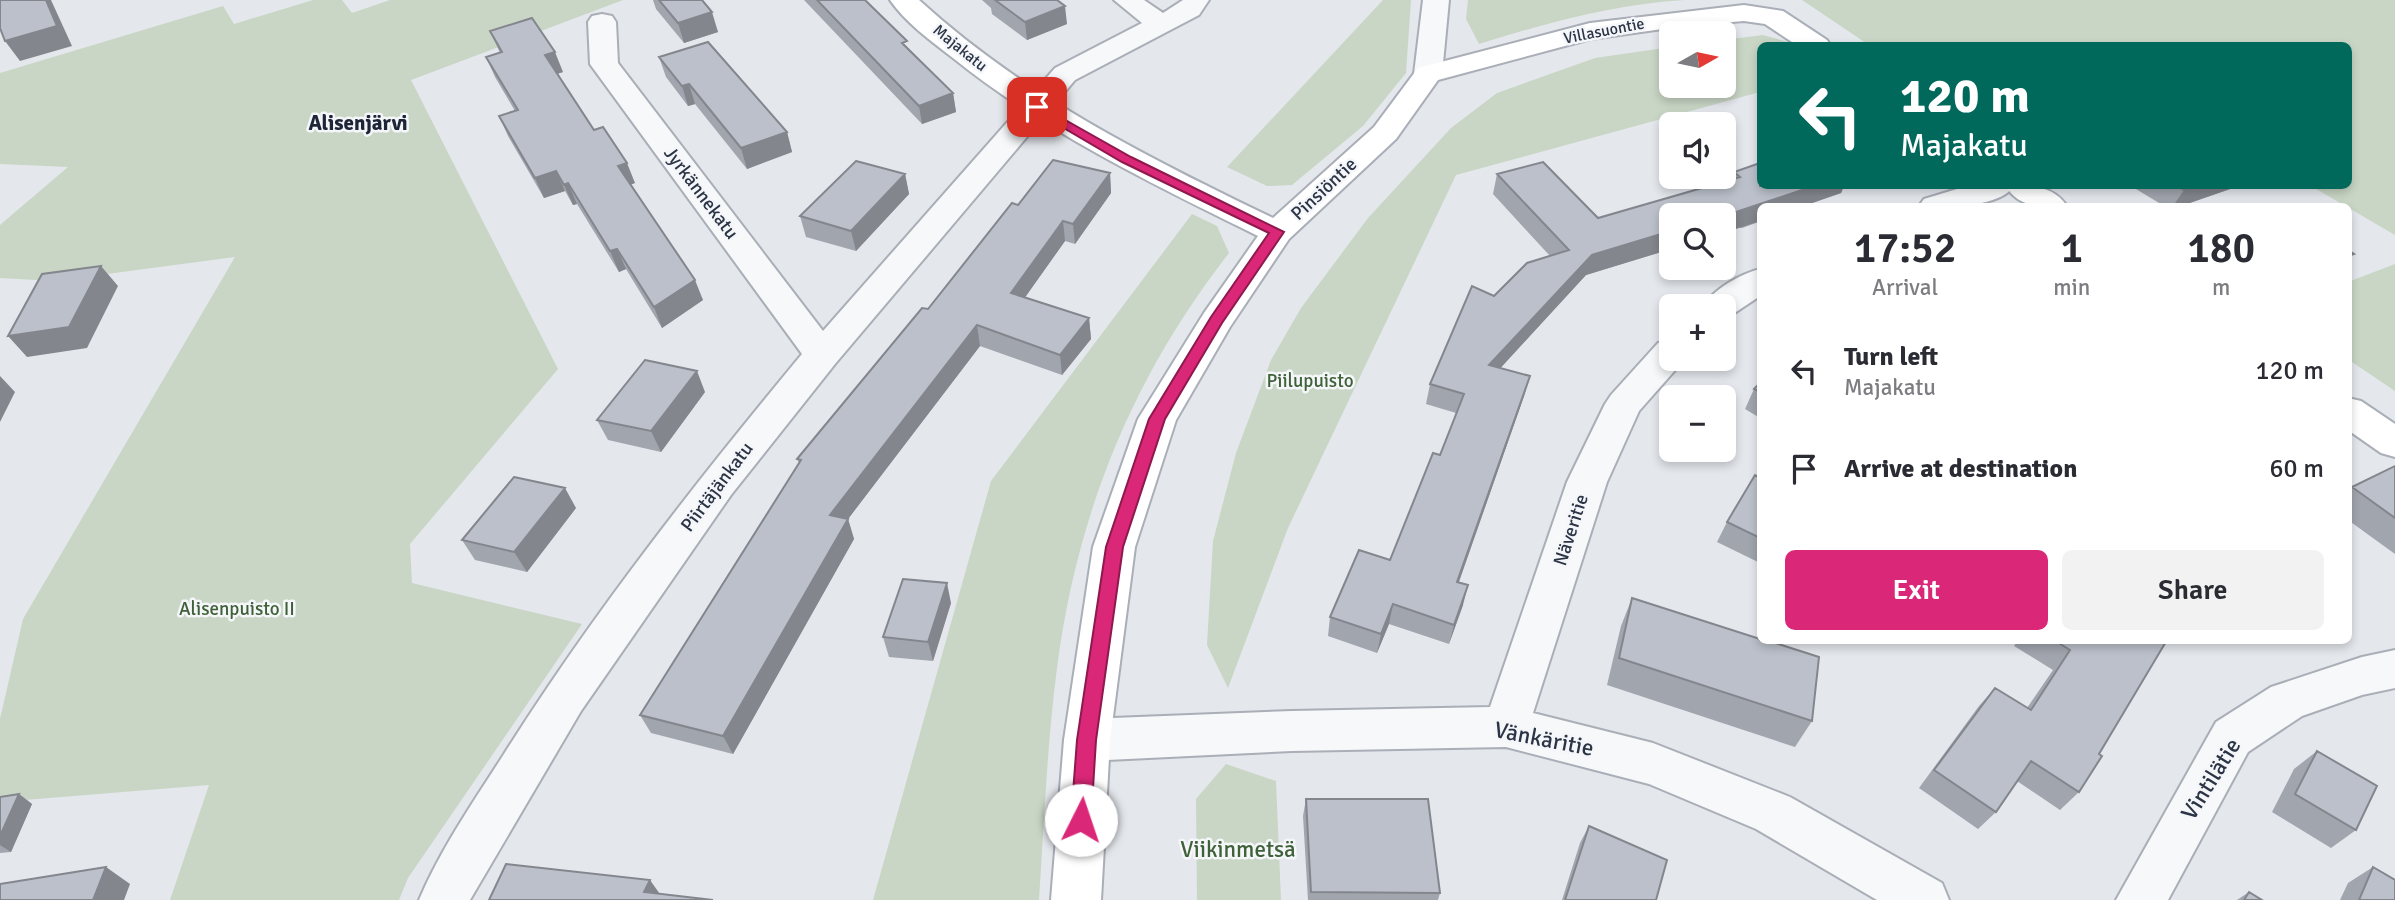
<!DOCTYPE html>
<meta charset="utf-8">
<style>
:root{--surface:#fff;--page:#f2f2f3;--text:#2b2b33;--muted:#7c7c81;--accent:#db2777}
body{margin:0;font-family:Signika,sans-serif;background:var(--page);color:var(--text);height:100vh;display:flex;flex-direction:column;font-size:26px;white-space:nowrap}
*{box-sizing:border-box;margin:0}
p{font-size:23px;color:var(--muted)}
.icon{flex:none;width:38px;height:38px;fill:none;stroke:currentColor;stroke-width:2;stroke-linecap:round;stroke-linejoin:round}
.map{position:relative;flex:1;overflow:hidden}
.panel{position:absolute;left:1757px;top:203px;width:595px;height:441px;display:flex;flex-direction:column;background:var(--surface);border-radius:10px;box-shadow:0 4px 10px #0003}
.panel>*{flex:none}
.guide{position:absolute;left:1757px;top:42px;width:595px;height:147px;border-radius:10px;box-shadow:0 4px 10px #0003;background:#00695c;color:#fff;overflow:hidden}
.needle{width:46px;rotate:81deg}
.fabs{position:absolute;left:1659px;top:21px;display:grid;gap:14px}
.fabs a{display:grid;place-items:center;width:77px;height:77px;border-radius:10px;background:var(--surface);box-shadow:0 4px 10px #0003;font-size:35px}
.pin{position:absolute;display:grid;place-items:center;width:60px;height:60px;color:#fff;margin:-30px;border-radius:14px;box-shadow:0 4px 10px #0006}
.me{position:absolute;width:77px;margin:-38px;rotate:4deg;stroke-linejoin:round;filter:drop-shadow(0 0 5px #0008)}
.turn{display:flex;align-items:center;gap:24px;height:147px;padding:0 28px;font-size:32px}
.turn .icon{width:91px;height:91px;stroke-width:2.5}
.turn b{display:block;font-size:49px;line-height:60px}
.eta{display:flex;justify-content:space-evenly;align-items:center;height:119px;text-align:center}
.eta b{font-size:42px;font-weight:600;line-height:49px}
.action{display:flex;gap:14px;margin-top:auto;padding:14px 28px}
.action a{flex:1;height:80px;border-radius:10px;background:var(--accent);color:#fff;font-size:28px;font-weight:600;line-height:80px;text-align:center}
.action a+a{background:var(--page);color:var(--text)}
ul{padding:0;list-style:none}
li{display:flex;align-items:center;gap:21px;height:98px;padding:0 28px}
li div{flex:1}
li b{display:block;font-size:26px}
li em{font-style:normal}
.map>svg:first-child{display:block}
.green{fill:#c9d6c5}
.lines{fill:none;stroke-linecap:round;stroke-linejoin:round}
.street-casing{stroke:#a9aeb7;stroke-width:4}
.secondary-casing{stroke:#a9aeb7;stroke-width:4}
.street{fill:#f7f8fa;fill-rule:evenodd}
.secondary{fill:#fff;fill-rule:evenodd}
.wall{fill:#a1a5ae}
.shaded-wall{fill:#83868d}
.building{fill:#bbc0ca;stroke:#83868d;stroke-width:2}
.route{fill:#db2777;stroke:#8e194d;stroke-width:2}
.labels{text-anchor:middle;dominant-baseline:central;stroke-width:5;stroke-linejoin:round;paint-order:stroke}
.far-street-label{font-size:16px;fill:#2b3445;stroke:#f4f6f9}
.street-label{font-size:19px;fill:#2b3445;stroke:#f4f6f9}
.park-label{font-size:19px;fill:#3f6138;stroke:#f4f6f9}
.far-district-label{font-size:21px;font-weight:bold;fill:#1d2536;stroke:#f4f6f9}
.near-street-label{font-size:23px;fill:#2b3445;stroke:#f4f6f9}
.near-park-label{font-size:23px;fill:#3f6138;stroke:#f4f6f9}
</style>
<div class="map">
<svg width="2395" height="900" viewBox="0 0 2395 900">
<rect width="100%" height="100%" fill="#e4e7ec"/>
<path class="green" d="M 313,0 L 342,0 L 352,13 L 390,0 L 623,0 L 411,80 L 558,369 L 410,544 L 412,583 L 582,624 L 408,878 L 399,900 L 170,900 L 209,785 L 0,802 L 0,719 L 23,619 L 235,257 L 54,281 L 0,278 L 0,225 L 68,167 L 0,164 L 0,73 L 223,6 L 234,24 Z
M 1383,0 L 1411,0 L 1406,73 L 1363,126 L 1292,185 L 1267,186 L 1227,167 Z
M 1468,0 L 1685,0 C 1615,4 1546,23 1479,44 L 1466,19 Z
M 1802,0 L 2395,0 L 2395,235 L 2311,186 L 2348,186 L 2348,46 L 1869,45 Z
M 1763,35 L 1799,45 L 1760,46 L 1760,92 L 1456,175 L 1288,528 L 1228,688 L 1207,645 L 1213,541 L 1236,453 L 1271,360 L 1301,308 L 1368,218 L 1451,128 L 1497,93 L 1595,58 L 1671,47 L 1671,86 L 1724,86 L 1724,40 Z
M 1192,214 L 1217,226 L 1229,253 C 1133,376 1077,513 1057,668 C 1047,745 1044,823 1039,900 L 873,900 L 991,481 Z
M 2395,264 L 2395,391 L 2349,360 L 2348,282 Z
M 1226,764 L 1276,781 L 1281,900 L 1197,900 L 1196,799 Z"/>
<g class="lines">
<defs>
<path id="street" d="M 1114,0 L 1144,0 L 1163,13 L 1183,0 L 1209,0 L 1199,15 L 1075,80 L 835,364 L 731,495 L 581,711 L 470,900 L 419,900 C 441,848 474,801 504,754 C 593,613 696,482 802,354 L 590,64 L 588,22 L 592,16 L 602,14 L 612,16 L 616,22 L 618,63 L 823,331 L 1055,68 L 1142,23 Z
M 1423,0 L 1449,0 L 1442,74 L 1438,80 L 1428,83 L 1418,80 L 1414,74 Z
M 1967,186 L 2014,186 C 1999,208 1943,208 1919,206 L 1924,199 Z
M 1760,269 L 1760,296 L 1733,314 L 1724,317 L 1724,306 L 1704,306 C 1713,289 1741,274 1760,269 Z
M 1671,340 L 1671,359 L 1685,359 L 1639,411 L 1607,482 L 1533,713 L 1653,743 L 1790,797 L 1942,883 L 1949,900 L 1877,900 L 1756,829 L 1649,784 L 1506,747 L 1292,751 L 1087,761 L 1071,755 L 1064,740 L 1071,725 L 1087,719 L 1292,711 L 1490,707 L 1567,482 L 1605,404 L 1611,395 L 1658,343 Z
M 2395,650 L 2395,688 L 2362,695 L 2302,716 L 2248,752 L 2168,900 L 2116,900 L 2216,722 L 2271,687 L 2362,657 Z"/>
<path id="secondary" d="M 890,0 L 919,0 C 1023,95 1146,157 1273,218 L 1374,127 L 1418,68 L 1590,23 L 1744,5 L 1783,11 L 1827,40 L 1831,46 L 1798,46 L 1765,24 L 1744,21 L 1684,26 L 1591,39 L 1438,80 L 1396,139 L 1289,239 L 1230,327 L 1176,420 L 1135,547 L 1110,740 L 1101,900 L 1051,900 L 1064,740 L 1093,547 L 1138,419 L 1204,313 L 1258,236 C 1152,184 1045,132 953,58 C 931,41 905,22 890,0 Z
M 2006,186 C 2030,186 2052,184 2067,206 C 2044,208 2018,208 2006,186 Z
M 2348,398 L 2361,401 L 2395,424 L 2395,457 L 2381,453 L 2348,430 Z"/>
</defs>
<use href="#street" class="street-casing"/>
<use href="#secondary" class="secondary-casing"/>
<use href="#street" class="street"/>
<use href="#secondary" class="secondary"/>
</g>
<path class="wall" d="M 653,0 L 702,0 L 718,32 L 684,43 L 656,9 Z
M 804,0 L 865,0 L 908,48 L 953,93 L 956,112 L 922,124 Z
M 982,0 L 1057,0 L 1067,24 L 1027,40 L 992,14 L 991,8 Z
M 490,31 L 563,72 L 557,74 L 594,130 L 635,183 L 631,184 L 703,300 L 662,328 L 626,269 L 619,272 L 577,204 L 573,205 L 565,191 L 544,198 L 508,136 L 499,116 L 515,111 L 495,77 L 486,57 L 500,53 Z
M 659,57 L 787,132 L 792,152 L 747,169 L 695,104 L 688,106 L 666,77 Z
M 1734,172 L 1760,186 L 1844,186 L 1841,193 L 1742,228 L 1671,215 L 1671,249 L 1586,275 L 1500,368 L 1530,376 L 1524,396 L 1459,582 L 1463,605 L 1449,644 L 1389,624 L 1377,653 L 1328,636 L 1330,617 L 1390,560 L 1440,455 L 1456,413 L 1426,404 L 1430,384 L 1494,296 L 1550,256 L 1493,194 L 1497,174 L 1598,218 L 1731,179 Z
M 1110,173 L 1111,193 L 1075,244 L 1065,241 L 1025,297 L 1089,318 L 1091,339 L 1062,375 L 980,346 L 848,519 L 854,539 L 733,754 L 651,733 L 640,715 L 799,463 L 797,459 L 1018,205 Z
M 905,174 L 909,194 L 856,251 L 806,237 L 800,216 Z
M 2131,186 L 2234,186 L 2233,188 L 2181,206 L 2164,206 Z
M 1760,383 L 1760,418 L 1745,409 L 1754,389 Z
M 705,392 L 661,452 L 608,440 L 597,420 Z
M 2395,466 L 2395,554 L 2348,520 L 2348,491 L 2352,487 Z
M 1760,478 L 1760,563 L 1717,542 L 1727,522 Z
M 576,508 L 527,572 L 475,560 L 462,540 Z
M 1632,598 L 1812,721 L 1795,747 L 1607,685 L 1621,626 Z
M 951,603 L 933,661 L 889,657 L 883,637 Z
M 2018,640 L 2167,640 L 2099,754 L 2079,792 L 2060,810 L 2017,781 L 1996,812 L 1978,829 L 1919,788 L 1979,706 L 1995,688 L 2027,708 L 2053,670 L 2014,646 Z
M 2317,751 L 2356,830 L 2331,848 L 2272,812 L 2294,769 Z
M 19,794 L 32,804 L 11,852 L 0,853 L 0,797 Z
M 1306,799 L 1440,893 L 1438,900 L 1308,900 L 1303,816 Z
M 1589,826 L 1656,900 L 1562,900 L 1580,843 Z
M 2373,867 L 2395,900 L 2340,900 L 2348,883 Z
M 2249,892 L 2262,900 L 2237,900 Z"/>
<path class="shaded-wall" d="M 46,0 L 51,0 L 72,46 L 20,61 L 5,41 Z
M 1065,6 L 1067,24 L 1027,40 L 1025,22 Z
M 712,12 L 718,32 L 684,43 L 678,23 Z
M 555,52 L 563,72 L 553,75 L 545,55 Z
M 689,84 L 695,104 L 688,106 L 682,86 Z
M 953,93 L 956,112 L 922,124 L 919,106 Z
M 787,132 L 792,152 L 747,169 L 741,148 Z
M 627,163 L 635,183 L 627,186 L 618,166 Z
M 556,171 L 565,191 L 544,198 L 535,178 Z
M 1110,173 L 1111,193 L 1075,244 L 1073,224 Z
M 905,174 L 909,194 L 856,251 L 851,231 Z
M 568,183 L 577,204 L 573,205 L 564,185 Z
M 1814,186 L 1844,186 L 1841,193 L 1803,206 L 1760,206 L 1760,221 L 1724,233 L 1724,216 Z
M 2197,186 L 2234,186 L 2233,188 L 2181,206 L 2173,206 L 2184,190 Z
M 1063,221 L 1065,241 L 1014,313 L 1011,293 Z
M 1671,231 L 1671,249 L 1586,275 L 1485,385 L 1489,365 L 1592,255 Z
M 617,249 L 626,269 L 619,272 L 610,251 Z
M 101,266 L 118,286 L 87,348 L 27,357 L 8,336 Z
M 695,280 L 703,300 L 662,328 L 654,307 Z
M 1089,318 L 1091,339 L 1062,375 L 1060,355 Z
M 977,325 L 980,346 L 848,519 L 854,539 L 733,754 L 723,736 L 830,515 Z
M 697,371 L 705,392 L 661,452 L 651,431 Z
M 0,376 L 15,392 L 0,422 Z
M 1530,376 L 1524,396 L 1452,601 L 1457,582 Z
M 565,488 L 576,508 L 527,572 L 514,552 Z
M 947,583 L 951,603 L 933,661 L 928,642 Z
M 1468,585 L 1463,605 L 1449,644 L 1454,625 Z
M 1393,604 L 1389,624 L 1377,653 L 1381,634 Z
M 19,794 L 32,804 L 11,852 L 0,845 L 0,836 Z
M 106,867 L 130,884 L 124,900 L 93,900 Z
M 650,880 L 662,897 L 644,892 Z"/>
<path class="building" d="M 0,0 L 46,0 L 57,26 L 5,41 L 0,28 Z
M 659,0 L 702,0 L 712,12 L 678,23 Z
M 817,0 L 865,0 L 907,41 L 902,43 L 953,93 L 919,106 Z
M 995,0 L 1057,0 L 1065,6 L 1025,22 Z
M 532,18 L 555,52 L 545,55 L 594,130 L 603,127 L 627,163 L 618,166 L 695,280 L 654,307 L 617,249 L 610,251 L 568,183 L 564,185 L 556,171 L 535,178 L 499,116 L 518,110 L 486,57 L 502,52 L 490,31 Z
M 708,42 L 787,132 L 741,148 L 689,84 L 682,86 L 659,57 Z
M 1053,160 L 1110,173 L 1073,224 L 1063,221 L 1011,293 L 1089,318 L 1060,355 L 977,325 L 830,515 L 848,519 L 723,736 L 640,715 L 801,460 L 797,459 L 922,308 L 928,309 L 1012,203 L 1018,205 Z
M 856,161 L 905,174 L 851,231 L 800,216 Z
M 1543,162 L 1598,218 L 1740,177 L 1734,172 L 1760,163 L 1760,186 L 1814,186 L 1724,216 L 1671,215 L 1671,231 L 1592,255 L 1489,365 L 1530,376 L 1457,582 L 1468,585 L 1454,625 L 1393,604 L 1381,634 L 1330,617 L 1359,550 L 1390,560 L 1433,453 L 1440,455 L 1464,394 L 1430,384 L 1472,286 L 1494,296 L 1527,263 L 1569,250 L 1497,174 Z
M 2177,186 L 2197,186 L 2184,190 Z
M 2348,250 L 2354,254 L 2348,256 Z
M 101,266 L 69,327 L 8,336 L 42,274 Z
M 645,360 L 697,371 L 651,431 L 597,420 Z
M 1760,383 L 1760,392 L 1754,389 Z
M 2395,466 L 2395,518 L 2352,487 Z
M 1755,475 L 1760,478 L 1760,538 L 1727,522 Z
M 514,477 L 565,488 L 514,552 L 462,540 Z
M 903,579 L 947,583 L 928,642 L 883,637 Z
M 1632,598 L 1760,639 L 1760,640 L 1766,640 L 1819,657 L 1812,721 L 1619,658 Z
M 2054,640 L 2167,640 L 2099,754 L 2102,756 L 2079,792 L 2031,761 L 1996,812 L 1934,770 L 1995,688 L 2031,710 L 2070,650 Z
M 2317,751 L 2377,786 L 2356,830 L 2295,794 Z
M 19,794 L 0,836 L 0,797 Z
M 1306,799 L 1428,799 L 1440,893 L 1311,892 Z
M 1589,826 L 1667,860 L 1656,900 L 1565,900 Z
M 506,864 L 650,880 L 644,892 L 713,900 L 489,900 Z
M 106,867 L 93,900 L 0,900 L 0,884 Z
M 2373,867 L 2395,880 L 2395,900 L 2359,900 Z
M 2249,892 L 2262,900 L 2244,900 Z"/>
<path class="route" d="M 1037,104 L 1131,157 L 1284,232 L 1222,323 L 1165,419 L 1123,547 L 1096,740 L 1091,820 L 1088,826 L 1081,829 L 1074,826 L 1071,820 L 1077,740 L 1106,547 L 1149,419 L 1211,317 L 1269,233 L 1122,162 L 1033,110 L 1033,105 Z"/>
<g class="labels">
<g class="far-street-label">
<text transform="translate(1604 31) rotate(-11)">Villasuontie</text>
<text transform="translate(960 48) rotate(39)">Majakatu</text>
</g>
<g class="street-label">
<text transform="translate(1324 189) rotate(-43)">Pinsiöntie</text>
<text transform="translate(701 193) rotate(53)">Jyrkännekatu</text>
<text transform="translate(717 487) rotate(-53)">Piirtäjänkatu</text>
<text transform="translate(1571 530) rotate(-72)">Näveritie</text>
</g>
<g class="park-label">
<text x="1310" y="381">Piilupuisto</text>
<text x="237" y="609">Alisenpuisto II</text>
</g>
<g class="far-district-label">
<text x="358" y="123">Alisenjärvi</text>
</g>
<g class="near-street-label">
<text transform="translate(1544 739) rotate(11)">Vänkäritie</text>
<text transform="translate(2211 779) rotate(-58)">Vintilätie</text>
</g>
<g class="near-park-label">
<text x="1238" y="849">Viikinmetsä</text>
</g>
</g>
</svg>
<div class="fabs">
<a><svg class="needle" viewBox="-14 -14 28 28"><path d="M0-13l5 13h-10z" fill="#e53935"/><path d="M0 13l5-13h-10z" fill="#7c7c81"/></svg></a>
<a><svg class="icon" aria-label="sound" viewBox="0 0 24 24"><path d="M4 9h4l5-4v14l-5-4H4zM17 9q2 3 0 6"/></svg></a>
<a><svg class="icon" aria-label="search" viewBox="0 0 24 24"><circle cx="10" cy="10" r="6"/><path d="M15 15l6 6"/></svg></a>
<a>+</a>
<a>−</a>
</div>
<div class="pin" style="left:1037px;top:107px;background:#d93025"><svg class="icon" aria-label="arrive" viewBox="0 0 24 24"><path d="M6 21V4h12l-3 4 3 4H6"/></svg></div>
<svg class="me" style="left:1081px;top:820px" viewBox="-20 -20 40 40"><circle r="19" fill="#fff"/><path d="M0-13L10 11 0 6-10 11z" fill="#db2777"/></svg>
<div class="guide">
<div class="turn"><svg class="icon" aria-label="left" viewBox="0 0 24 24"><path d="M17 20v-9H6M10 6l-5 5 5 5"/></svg><div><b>120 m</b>Majakatu</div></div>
</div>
<section class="panel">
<div class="eta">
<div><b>17:52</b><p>Arrival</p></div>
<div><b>1</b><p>min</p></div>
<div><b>180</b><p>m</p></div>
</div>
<ul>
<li><svg class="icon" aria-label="left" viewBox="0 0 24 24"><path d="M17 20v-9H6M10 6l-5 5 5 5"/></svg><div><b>Turn left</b><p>Majakatu</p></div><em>120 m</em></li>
<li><svg class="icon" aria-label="arrive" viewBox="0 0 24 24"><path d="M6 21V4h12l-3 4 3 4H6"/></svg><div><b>Arrive at destination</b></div><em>60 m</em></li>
</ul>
<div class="action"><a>Exit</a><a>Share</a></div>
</section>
</div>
